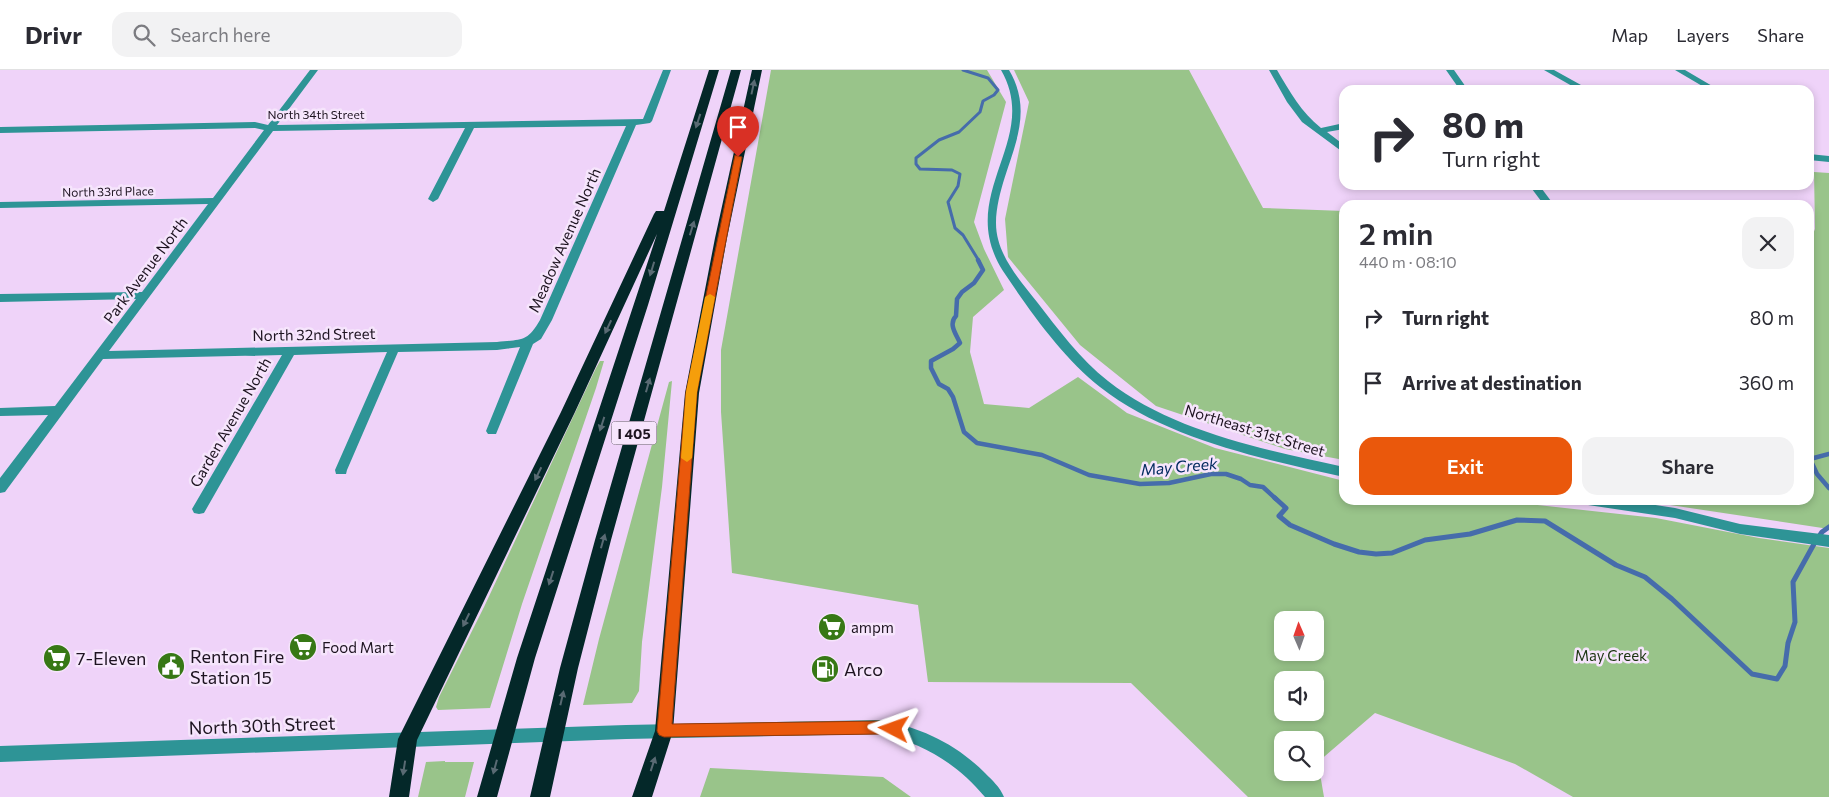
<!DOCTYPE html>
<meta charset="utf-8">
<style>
:root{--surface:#fff;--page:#f2f2f3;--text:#2b2b33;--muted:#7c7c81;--line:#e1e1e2;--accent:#ea580c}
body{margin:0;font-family:Commissioner,sans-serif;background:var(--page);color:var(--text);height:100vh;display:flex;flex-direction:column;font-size:19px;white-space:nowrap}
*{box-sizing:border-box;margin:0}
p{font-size:16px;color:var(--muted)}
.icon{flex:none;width:28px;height:28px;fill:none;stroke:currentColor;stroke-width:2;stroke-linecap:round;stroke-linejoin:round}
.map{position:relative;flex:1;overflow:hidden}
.drawer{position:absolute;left:1339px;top:130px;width:475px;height:305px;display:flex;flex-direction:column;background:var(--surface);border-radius:15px;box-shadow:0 2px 8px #0003}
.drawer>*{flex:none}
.banner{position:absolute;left:1339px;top:15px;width:475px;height:105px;border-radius:15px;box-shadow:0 2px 8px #0003;background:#fff;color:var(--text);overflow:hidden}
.needle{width:32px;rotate:358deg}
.tools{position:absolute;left:1274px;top:541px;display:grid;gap:10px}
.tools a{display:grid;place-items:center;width:50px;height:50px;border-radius:10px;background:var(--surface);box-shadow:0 2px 8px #0003;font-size:25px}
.pin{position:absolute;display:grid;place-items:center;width:42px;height:42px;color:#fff;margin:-51px -21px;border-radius:50% 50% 50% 0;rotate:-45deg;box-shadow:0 0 5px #0007}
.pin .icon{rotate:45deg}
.me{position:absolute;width:55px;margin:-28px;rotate:274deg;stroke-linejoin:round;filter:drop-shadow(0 0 4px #0008)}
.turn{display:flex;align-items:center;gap:18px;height:105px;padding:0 20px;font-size:22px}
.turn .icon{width:65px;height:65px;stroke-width:2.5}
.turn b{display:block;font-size:35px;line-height:42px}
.round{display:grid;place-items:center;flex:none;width:52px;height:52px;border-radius:15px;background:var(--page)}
.headline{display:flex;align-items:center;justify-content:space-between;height:85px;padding:0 20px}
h1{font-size:30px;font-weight:600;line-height:38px}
.primary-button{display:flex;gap:10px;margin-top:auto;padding:10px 20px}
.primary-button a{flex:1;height:58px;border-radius:15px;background:var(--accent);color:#fff;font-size:20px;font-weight:600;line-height:58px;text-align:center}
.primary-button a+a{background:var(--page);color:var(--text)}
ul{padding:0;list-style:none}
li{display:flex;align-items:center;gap:15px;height:65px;padding:0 20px}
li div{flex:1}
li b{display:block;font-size:19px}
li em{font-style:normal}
header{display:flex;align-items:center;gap:30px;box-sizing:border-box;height:70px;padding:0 25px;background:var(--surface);border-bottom:1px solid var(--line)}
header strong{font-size:24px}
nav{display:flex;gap:28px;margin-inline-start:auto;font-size:18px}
.search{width:350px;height:45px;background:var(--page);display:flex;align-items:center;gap:12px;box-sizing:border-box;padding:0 18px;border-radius:15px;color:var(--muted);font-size:19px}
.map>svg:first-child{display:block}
.green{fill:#99c48a;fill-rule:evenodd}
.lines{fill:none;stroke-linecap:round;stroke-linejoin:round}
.stream-far2{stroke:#466cab;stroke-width:3}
.stream-far1{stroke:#466cab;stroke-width:4.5}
.stream{stroke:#466cab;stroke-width:5}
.minor{fill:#2e9496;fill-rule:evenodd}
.highway{fill:#042829;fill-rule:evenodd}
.oneway{fill:#596a73}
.route{fill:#ea580c;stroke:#983908}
.slow{fill:#f59e0b}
.labels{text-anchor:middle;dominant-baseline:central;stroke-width:5;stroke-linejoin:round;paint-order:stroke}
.far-street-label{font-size:12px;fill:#1d1320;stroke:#f6e5fc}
.shield{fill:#f6e5fc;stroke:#5e5262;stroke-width:1}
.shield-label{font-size:14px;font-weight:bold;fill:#1d1320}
.street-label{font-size:15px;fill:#1d1320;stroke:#f6e5fc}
.poi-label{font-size:15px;fill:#1d1320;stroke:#f6e5fc;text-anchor:start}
.park-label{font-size:15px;fill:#1c3511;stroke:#f6e5fc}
.water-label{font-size:16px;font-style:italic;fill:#042c60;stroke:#f6e5fc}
.near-poi-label{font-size:18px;fill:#1d1320;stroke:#f6e5fc;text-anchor:start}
.near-street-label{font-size:18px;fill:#1d1320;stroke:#f6e5fc}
</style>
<header>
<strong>Drivr</strong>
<div class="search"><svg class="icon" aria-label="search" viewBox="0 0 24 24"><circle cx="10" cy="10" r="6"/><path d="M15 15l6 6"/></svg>Search here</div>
<nav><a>Map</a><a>Layers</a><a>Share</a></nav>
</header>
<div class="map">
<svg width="1829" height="727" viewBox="0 0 1829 727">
<rect width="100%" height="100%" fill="#efd3f9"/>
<path class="green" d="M 771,0 L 987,0 L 1006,32 L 974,152 L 984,179 L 1004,220 L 973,247 L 970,282 L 984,334 L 1029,338 L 1078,307 L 1127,343 L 1215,378 L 1344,411 L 1344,430 L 1492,430 L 1656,448 L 1759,468 L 1829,478 L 1829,727 L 1573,727 L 1515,694 L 1375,643 L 1318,692 L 1324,727 L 1248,727 L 1131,613 L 928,612 L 918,535 L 732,503 L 721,342 L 721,280 ZM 1282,550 L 1315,550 L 1315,582 L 1282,582 ZM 1282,610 L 1315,610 L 1315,642 L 1282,642 ZM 1282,670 L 1315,670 L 1315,702 L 1282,702 Z
M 1014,0 L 1189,0 L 1263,138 L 1344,141 L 1344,390 L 1285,379 L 1156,336 L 1080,275 L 1008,187 L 1005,149 L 1029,32 Z
M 1814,102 L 1829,103 L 1829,459 L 1637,430 L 1809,430 L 1809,174 L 1815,159 Z
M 600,291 L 604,291 L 596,318 L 522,534 L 490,638 L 438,640 L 436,637 L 439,627 L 484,537 L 596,298 Z
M 672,311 L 662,417 L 642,572 L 639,621 L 632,633 L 583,635 L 599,569 L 669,312 Z
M 445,691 L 445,692 L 474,692 L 465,727 L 418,727 L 426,692 Z
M 710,698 L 883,707 L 911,727 L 700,727 Z"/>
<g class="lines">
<path class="stream-far2" d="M 963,0 L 988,8 L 998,20 L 994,25 L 983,31 L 980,42 L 959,62 L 939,70 L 916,88 L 916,94 L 920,99 L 952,100 L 960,104 L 958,116 L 948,132 L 955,158 L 963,165 L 979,191"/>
<path class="stream-far1" d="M 978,190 L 983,200 L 974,213 L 962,222 L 957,229 L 956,246 C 948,254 956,264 960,273 L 953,279 L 931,291 L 931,298 L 939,314 L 948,319 L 953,327 L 964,362 L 977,373 L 1042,385 L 1089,405 L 1140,414 L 1169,413 L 1211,404 L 1226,404 L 1241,409 L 1250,415 L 1263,417 L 1276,429
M 1829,384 L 1810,389 L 1817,404 L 1829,418"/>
<path class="stream" d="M 1275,428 L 1286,438 L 1279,446 L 1290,455 L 1334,474 L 1359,482 L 1376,484 L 1392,483 L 1425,470 L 1470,464 L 1517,450 L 1545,451 L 1616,495 L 1645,507 L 1672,529 L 1752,604 L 1777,609 L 1785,596 L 1788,573 L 1795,552 L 1793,512 L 1814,474 L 1822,462 L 1829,457"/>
<path class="minor" d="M 310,0 L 318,0 L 277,55 L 643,49 L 663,0 L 671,0 L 652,51 L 650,53 L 636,55 L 552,250 L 541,269 L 533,274 L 496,364 L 488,364 L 486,361 L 520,277 L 497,280 L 398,282 L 347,400 L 346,404 L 336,404 L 335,400 L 387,282 L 294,285 L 204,443 L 199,444 L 194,443 L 192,439 L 282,285 L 103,289 L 5,422 L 0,423 L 0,408 L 48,345 L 0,346 L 0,338 L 55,336 L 136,229 L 0,232 L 0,224 L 142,222 L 208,134 L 0,138 L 0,132 L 213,128 L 264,60 L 255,58 L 0,63 L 0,57 L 255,52 L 268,55 ZM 626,56 L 540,250 C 527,273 521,269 497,272 L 109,281 L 273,61 L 465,58 L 428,129 L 433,132 L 438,129 L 474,58 Z
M 1001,0 L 1009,0 C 1041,54 997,98 996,153 C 996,184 1019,209 1037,232 C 1058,259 1080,289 1108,311 C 1171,361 1266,380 1344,397 L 1344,407 C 1263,389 1166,369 1100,317 C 1063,288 1029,240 1003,201 C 954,124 1042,71 1001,0 Z
M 1269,0 L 1277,0 C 1290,22 1301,42 1321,58 L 1344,53 L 1344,59 L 1327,62 L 1344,75 L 1344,83 L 1302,52 L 1287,32 Z
M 1446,0 L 1454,0 L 1468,20 L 1460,20 Z
M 1544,0 L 1554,0 L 1590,20 L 1579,20 Z
M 1675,0 L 1685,0 L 1719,20 L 1709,20 Z
M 1809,84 L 1829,86 L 1829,92 L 1809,90 Z
M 1529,115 L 1539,115 L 1554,135 L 1544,135 Z
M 1581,430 L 1623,430 L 1675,438 L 1740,454 L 1829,465 L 1829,477 L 1740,464 L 1675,448 L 1588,435 L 1583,434 Z
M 882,650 C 922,658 956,674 985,703 C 992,710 1000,717 1004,727 L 985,727 C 957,694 925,674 882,664 L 626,669 L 0,692 L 0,676 L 626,655 Z"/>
<path class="highway" d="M 709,0 L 719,0 L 648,235 L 535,588 L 497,727 L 477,727 L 517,588 L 657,164 L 575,342 L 417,670 L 409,727 L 389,727 L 398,669 L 401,663 L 561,342 L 654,144 L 656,141 L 664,141 Z
M 731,0 L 741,0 L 611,470 L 578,598 L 550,727 L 530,727 L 560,598 L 595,470 Z
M 752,0 L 762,0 L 727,168 L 699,323 L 673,661 L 652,727 L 632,727 L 655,661 L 685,323 L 715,168 Z"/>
</g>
<defs><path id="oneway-solid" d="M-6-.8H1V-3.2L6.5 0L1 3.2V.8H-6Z" transform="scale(1.25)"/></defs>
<g class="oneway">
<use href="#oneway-solid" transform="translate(753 17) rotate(-78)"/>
<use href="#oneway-solid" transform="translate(698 51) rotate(108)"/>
<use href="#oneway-solid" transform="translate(692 158) rotate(-73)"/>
<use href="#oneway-solid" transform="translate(652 199) rotate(107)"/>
<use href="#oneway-solid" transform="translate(608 257) rotate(115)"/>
<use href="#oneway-solid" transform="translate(648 315) rotate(-74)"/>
<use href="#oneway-solid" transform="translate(602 354) rotate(108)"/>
<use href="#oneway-solid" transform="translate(538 404) rotate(116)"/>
<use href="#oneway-solid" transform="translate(603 471) rotate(-74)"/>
<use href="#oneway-solid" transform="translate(551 508) rotate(108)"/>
<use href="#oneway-solid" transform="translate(466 550) rotate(116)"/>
<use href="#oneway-solid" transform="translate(562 628) rotate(-77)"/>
<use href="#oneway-solid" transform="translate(653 694) rotate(-72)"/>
<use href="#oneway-solid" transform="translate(495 697) rotate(105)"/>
<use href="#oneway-solid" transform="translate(404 698) rotate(99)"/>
</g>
<path class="route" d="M 735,85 L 742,87 L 697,322 L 672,654 L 882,651 L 899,655 L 901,659 L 899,664 L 894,666 L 882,664 L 664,667 L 659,665 L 657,661 L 686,322 Z"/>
<path class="slow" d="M 710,224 L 715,227 L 697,322 L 692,388 L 687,392 L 681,388 L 686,322 L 705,227 Z"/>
<defs>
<symbol id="supermarket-disc" viewBox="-11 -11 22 22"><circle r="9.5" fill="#377815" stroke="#f6e5fc"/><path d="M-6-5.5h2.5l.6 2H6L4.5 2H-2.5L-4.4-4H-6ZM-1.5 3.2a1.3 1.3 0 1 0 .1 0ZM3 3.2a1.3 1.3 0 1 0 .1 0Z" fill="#fff"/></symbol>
<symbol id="civic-disc" viewBox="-11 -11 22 22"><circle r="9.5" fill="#377815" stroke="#f6e5fc"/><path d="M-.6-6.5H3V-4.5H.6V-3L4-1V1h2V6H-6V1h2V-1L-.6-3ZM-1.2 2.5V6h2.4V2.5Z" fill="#fff"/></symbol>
<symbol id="fuel-disc" viewBox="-11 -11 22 22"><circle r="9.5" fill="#377815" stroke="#f6e5fc"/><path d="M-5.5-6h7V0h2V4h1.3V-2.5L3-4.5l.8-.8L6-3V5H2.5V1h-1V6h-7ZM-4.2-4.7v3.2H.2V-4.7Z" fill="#fff"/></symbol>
</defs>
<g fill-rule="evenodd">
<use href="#supermarket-disc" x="816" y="541" width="32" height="32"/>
<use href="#supermarket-disc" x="287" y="561" width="32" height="32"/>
<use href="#supermarket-disc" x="41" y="572" width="32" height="32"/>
<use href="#civic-disc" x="155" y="580" width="32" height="32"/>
<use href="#fuel-disc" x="809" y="583" width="32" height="32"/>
</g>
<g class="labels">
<g class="far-street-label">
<text x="316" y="44">North 34th Street</text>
<text transform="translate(108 121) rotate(-1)">North 33rd Place</text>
</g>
<rect class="shield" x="611.5" y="351.5" width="45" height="23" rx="4"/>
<g class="shield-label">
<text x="634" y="363">I 405</text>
</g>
<g class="street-label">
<text transform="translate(564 170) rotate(-66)">Meadow Avenue North</text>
<text transform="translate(145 200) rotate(-53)">Park Avenue North</text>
<text transform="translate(314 264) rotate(-1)">North 32nd Street</text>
<text transform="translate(230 352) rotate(-60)">Garden Avenue North</text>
<text transform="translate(1255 360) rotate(17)">Northeast 31st Street</text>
</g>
<g class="poi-label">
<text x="851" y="557">ampm</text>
<text x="322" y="577">Food Mart</text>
</g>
<g class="park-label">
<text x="1611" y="585">May Creek</text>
</g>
<g class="water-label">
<text transform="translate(1179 396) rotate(-5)">May Creek</text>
</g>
<g class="near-poi-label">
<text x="190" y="586">Renton Fire<tspan x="190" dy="21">Station 15</tspan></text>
<text x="76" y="588">7-Eleven</text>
<text x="844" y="599">Arco</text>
</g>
<g class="near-street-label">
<text transform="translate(262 655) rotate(-2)">North 30th Street</text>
</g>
</g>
</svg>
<div class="tools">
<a><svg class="needle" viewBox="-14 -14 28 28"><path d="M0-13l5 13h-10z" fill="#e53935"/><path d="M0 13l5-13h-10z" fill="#7c7c81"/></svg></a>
<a><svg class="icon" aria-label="sound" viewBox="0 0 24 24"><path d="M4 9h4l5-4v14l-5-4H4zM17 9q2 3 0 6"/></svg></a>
<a><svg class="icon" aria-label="search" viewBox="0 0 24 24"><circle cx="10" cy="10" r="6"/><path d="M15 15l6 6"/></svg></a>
</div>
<div class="pin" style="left:738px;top:87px;background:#d93025"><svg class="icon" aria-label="arrive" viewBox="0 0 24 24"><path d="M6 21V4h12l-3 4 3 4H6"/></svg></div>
<svg class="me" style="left:894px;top:659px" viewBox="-20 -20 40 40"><path d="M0-17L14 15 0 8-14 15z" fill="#ea580c" stroke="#fff" stroke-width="4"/></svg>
<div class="banner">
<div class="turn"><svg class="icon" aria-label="right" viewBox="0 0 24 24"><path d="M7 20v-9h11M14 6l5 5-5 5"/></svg><div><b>80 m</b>Turn right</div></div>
</div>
<section class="drawer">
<div class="headline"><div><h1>2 min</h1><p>440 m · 08:10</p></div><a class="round"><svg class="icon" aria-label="close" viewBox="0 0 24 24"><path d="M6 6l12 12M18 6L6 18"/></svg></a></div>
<ul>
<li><svg class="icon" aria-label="right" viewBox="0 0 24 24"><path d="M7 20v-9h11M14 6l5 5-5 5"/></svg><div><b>Turn right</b></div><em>80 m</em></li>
<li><svg class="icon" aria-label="arrive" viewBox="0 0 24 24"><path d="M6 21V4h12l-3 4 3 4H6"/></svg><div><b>Arrive at destination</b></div><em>360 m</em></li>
</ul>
<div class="primary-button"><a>Exit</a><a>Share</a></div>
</section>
</div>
